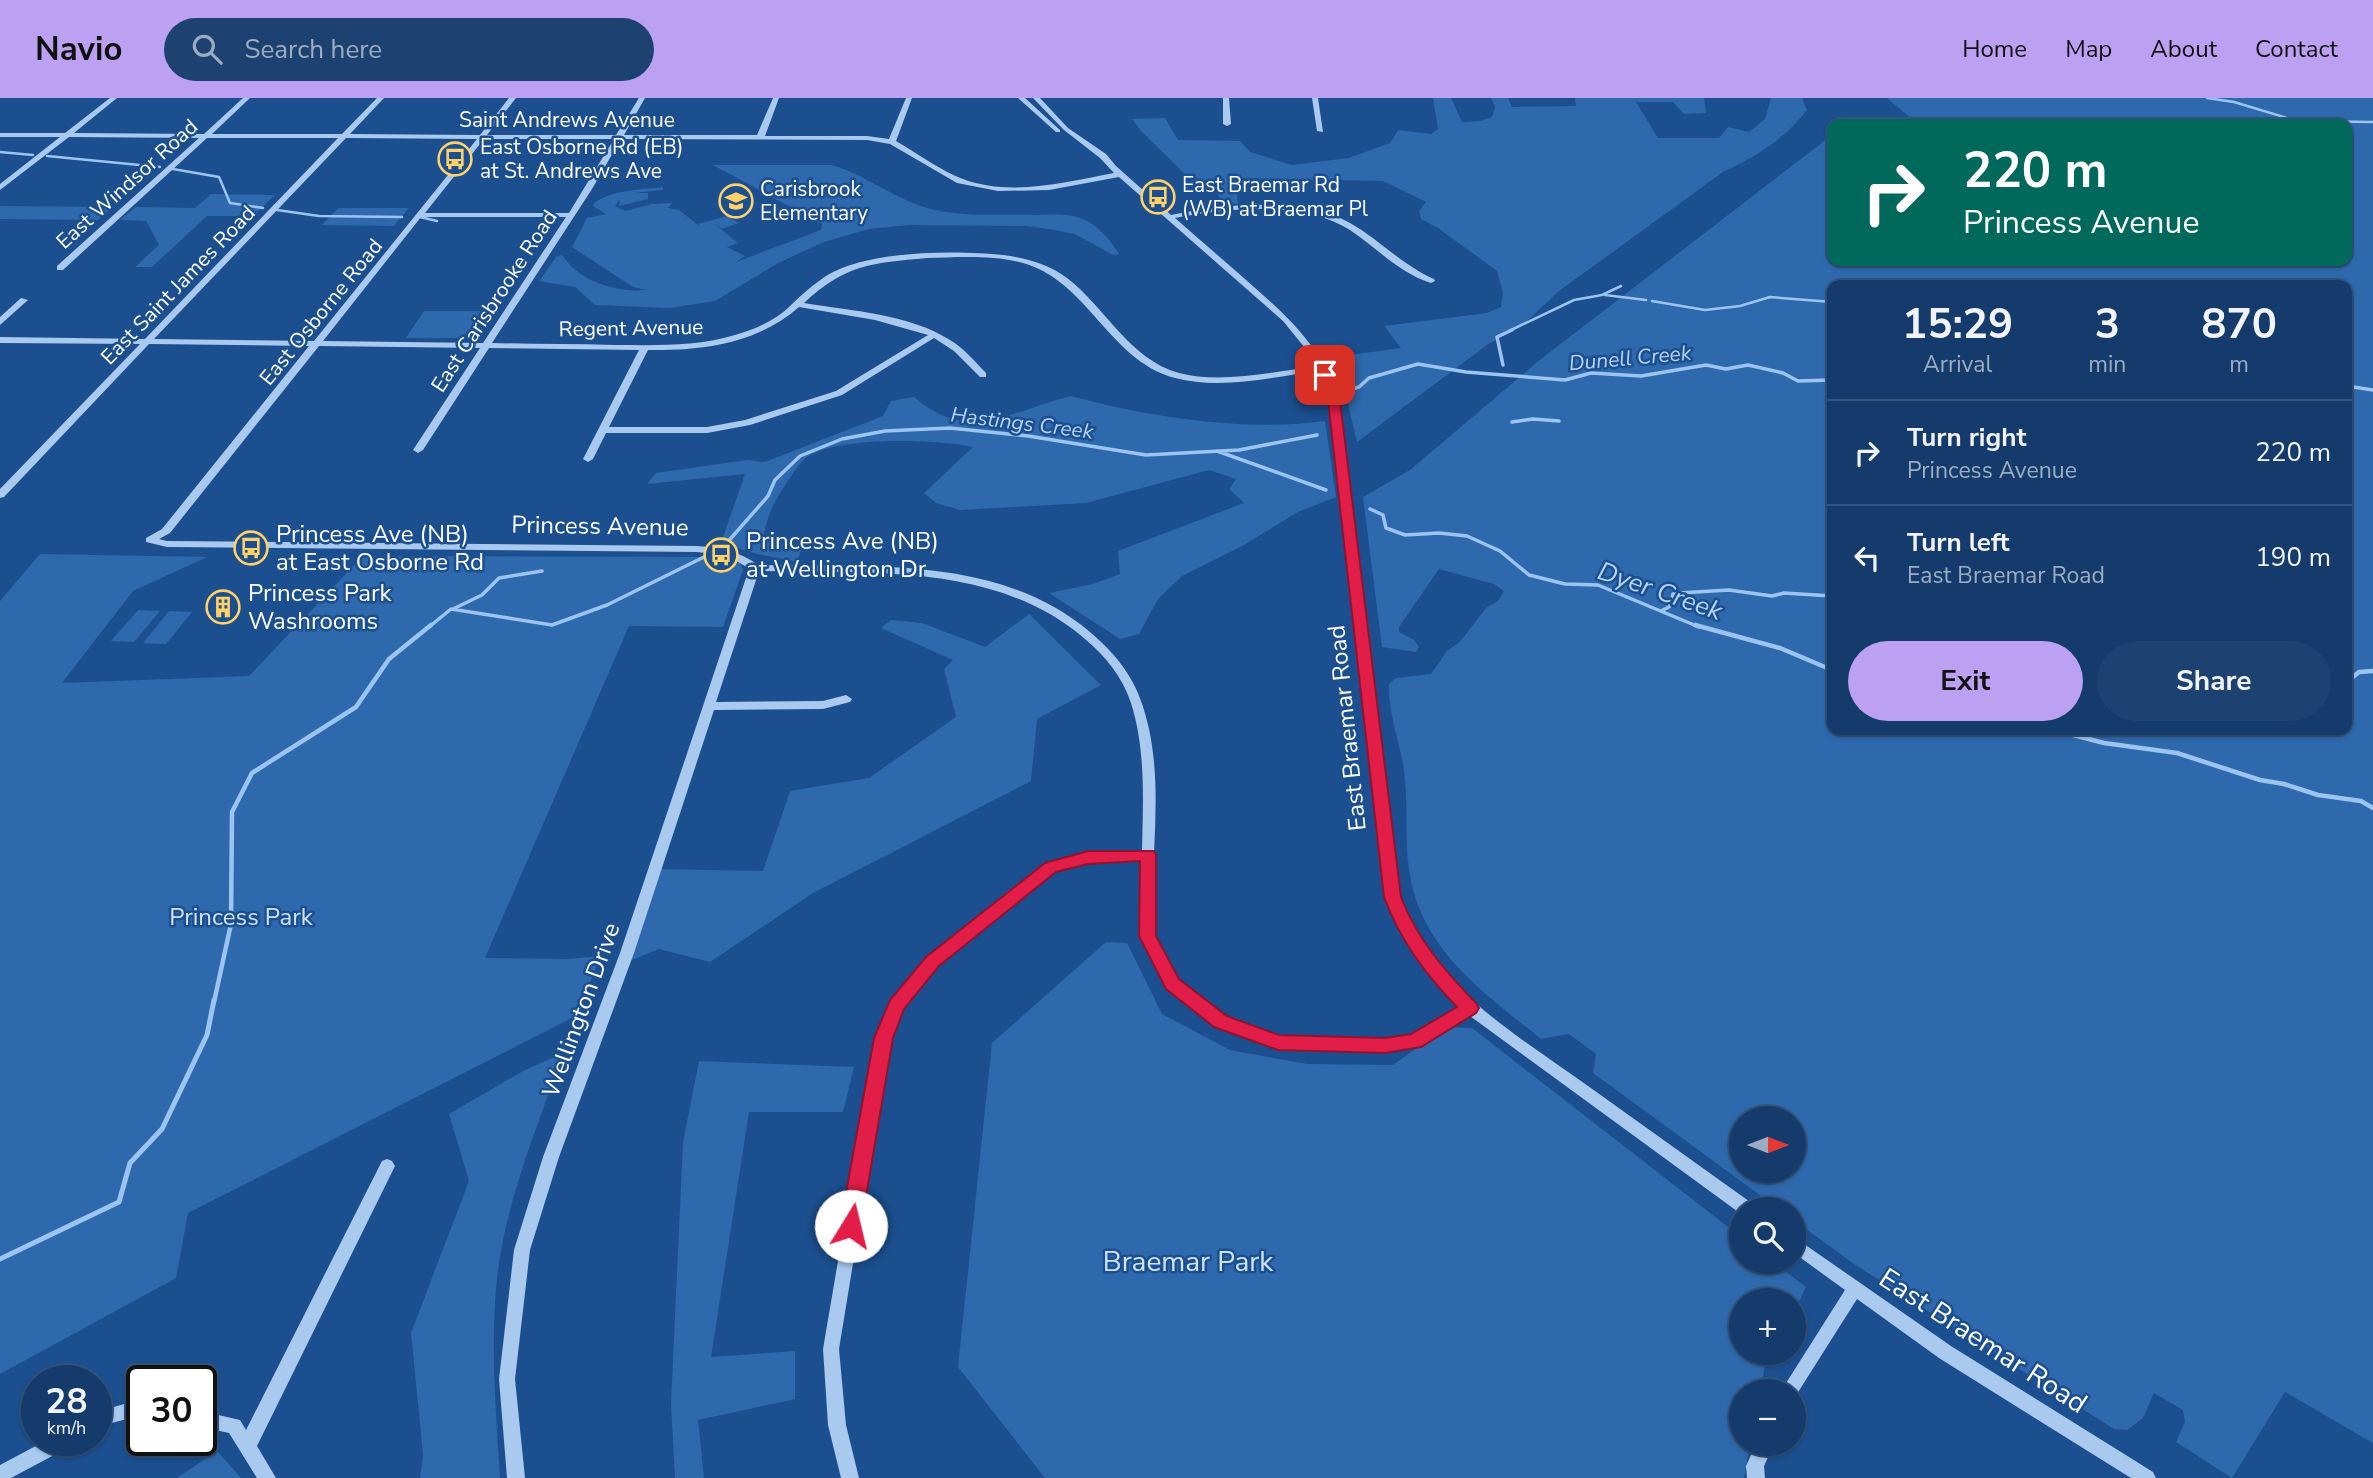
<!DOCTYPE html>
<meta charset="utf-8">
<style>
:root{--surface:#143b6b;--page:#1d4271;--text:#f1f3f6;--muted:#9dadc1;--line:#33557e;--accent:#bca0f2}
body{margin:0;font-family:"Nunito Sans",sans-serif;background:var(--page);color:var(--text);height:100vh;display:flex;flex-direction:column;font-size:26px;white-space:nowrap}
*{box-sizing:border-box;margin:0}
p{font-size:23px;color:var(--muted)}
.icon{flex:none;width:38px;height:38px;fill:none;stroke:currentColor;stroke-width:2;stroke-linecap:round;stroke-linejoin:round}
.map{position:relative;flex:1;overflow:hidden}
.sheet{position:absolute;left:1827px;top:182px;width:525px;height:455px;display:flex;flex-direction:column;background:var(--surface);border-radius:14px;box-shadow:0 2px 5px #0004,0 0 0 2px var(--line)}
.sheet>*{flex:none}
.hud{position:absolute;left:1827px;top:21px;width:525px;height:147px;border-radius:14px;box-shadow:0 2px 5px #0004,0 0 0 2px var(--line);background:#00695c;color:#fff;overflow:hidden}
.needle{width:46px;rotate:90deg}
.controls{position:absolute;left:1729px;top:1008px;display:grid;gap:14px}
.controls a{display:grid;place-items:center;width:77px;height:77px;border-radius:50%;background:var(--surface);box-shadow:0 2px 5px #0004,0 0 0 2px var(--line);font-size:35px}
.speed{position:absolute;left:21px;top:1267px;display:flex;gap:14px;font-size:35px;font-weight:700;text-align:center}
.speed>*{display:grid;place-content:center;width:91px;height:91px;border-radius:50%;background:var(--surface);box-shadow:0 2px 5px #0004,0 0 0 2px var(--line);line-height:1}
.speed small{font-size:18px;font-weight:400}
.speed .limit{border:4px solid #111;border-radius:10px;background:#fff;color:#111}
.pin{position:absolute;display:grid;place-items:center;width:60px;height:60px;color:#fff;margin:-30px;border-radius:14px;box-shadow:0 4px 10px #0006}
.me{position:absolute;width:77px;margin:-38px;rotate:9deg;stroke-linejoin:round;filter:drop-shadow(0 0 5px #0008)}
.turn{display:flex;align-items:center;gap:24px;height:147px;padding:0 21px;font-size:32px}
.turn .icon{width:91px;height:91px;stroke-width:2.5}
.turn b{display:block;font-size:49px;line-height:60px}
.eta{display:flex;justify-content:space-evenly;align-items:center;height:119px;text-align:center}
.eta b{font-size:42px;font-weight:700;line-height:49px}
.primary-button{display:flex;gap:14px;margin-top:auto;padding:14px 21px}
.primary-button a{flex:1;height:80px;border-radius:42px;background:var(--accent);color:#111;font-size:28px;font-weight:700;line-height:80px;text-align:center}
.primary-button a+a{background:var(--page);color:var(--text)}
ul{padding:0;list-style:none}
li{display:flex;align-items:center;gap:21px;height:105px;padding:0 21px;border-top:2px solid var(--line)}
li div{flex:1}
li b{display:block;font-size:26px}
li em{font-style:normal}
header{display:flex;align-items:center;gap:42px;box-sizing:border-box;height:98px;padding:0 35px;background:var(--accent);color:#111}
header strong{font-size:33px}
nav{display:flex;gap:38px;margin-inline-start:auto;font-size:24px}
.search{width:490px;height:63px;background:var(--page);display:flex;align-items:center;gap:18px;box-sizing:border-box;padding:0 24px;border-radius:38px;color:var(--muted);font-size:26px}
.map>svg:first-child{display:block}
.green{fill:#2e69ad;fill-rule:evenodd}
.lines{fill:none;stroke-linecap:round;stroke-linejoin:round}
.stream-far3{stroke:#9cc4f0;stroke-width:2.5}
.stream-far2{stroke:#9cc4f0;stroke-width:3.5}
.stream-far1{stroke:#9cc4f0;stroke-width:4.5}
.stream{stroke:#9cc4f0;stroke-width:5}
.minor{fill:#a9c9ee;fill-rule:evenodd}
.route{fill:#e11d48;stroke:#92132f;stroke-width:2}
.labels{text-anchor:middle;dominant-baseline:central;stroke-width:5;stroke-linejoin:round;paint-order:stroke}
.far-street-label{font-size:21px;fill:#fff;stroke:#1b4f8f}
.far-poi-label{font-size:21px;fill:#fff;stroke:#1b4f8f;text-anchor:start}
.far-water-label{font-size:21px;font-style:italic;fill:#b5d3f5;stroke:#1b4f8f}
.street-label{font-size:24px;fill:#fff;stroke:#1b4f8f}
.poi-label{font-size:24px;fill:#fff;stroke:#1b4f8f;text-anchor:start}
.park-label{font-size:24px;fill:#cfe3fa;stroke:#1b4f8f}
.water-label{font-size:26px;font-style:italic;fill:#b5d3f5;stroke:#1b4f8f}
.near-park-label{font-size:28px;fill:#cfe3fa;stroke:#1b4f8f}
.near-street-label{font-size:28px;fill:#fff;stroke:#1b4f8f}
</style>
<header>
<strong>Navio</strong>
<div class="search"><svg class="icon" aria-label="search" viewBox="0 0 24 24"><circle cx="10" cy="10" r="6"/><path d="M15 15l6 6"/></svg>Search here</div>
<nav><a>Home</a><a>Map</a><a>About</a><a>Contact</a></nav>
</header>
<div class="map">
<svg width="2373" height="1380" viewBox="0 0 2373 1380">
<rect width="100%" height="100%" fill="#1b4f8f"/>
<path class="green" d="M 1433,0 L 1451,0 L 1462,24 L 1481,23 L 1492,19 L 1495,9 L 1491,0 L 1508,0 L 1512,9 L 1576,8 L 1575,0 L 1704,0 L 1706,15 L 1684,16 L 1673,4 L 1636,4 L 1658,40 L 1719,40 L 1728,29 L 1749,34 L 1765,21 L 1771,0 L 1802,0 L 1807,12 C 1786,40 1754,60 1723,74 L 1559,193 L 1525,225 L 1487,247 L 1357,344 L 1348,306 L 1329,260 L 1401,250 L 1384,228 L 1487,215 L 1501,209 L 1503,195 L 1497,173 L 1438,130 L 1421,121 L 1419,113 L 1426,104 L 1383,83 L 1235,80 L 1238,106 L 1221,105 L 1217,93 L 1200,91 L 1141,33 L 1132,21 L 1165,20 L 1178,42 L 1240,43 L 1250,54 L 1292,67 L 1349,60 L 1390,45 L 1398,32 L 1431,36 L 1438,31 Z
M 1887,0 L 2373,0 L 2373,1345 L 2285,1294 L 2232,1380 L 2176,1344 L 2185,1324 L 2183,1312 L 2154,1295 L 2143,1320 L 2127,1332 L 2114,1331 L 1854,1166 L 1794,1122 L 1794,1111 L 1779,1111 L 1593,975 L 1596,956 L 1569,936 L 1541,941 C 1487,897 1426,856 1411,783 C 1404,751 1408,714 1405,681 C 1402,649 1388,618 1389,586 L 1396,580 L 1431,576 L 1447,553 L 1460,544 L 1486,510 L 1499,502 L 1504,493 L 1494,486 L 1439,471 L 1399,529 L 1399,534 L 1414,542 L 1419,549 L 1416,554 L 1382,549 L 1363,399 L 1410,372 L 1541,261 L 1832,37 L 1832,163 L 2347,163 L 2347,26 L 1926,26 L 1908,18 ZM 1832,187 L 2347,187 L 2347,632 L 1832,632 ZM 1741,1020 L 1794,1020 L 1794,1073 L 1741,1073 Z
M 713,67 L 832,67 C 869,78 898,104 935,112 C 968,119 1004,116 1037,117 C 1050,117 1067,115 1080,120 C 1096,125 1111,142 1119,156 L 1113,157 L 1075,136 L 1055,132 L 1026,128 L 909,127 L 869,131 L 824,144 L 778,165 L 715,203 L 670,210 L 595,207 L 575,189 L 539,183 L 556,159 L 562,157 C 580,184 616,195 647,192 L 633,189 L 572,149 L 587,120 L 606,116 L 593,108 L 594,105 C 615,91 639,92 663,89 L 663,92 L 634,95 L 648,95 L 648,101 L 619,108 L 620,101 L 615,108 L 625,113 L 652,106 L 672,105 L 668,110 L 679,112 L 702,130 L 698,126 L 727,118 L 739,125 L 722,131 L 713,125 L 738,145 L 727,149 L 745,158 L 736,164 L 821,132 L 822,126 Z
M 211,96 L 275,97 L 253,118 L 207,118 L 152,169 L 135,169 L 159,147 L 146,123 L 120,122 L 136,109 L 195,110 Z
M 0,108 L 113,109 L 98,122 L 0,121 Z
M 338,110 L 409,110 L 394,128 L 322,127 Z
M 424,213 L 487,213 L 470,240 L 406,240 Z
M 1071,298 C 1149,319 1244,334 1325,323 L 1336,399 L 1298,414 L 1244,447 L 1182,478 L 1158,501 L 1139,536 L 1120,541 L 1049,495 L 1093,486 L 1120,476 L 1118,453 L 1244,405 L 1229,391 L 1236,381 L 1209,372 L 1086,405 L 960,412 L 936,405 L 924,395 L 973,349 C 937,341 838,338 807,359 C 798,365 778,398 773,408 C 768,417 766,429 763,439 L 802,449 L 797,464 L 757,456 L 721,445 L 745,376 L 647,386 L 656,375 L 747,362 L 765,364 L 883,318 L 891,303 L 914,299 C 969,347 1012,312 1071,298 Z
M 40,456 L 207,459 L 133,493 L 62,585 L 249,578 L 363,458 L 719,459 L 740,465 L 743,472 L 723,529 L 629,528 L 485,860 L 567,861 L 601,858 L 576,918 L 188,1115 L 176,1180 L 0,1276 L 0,503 Z
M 138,512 L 160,513 L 134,544 L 111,543 Z
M 169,513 L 192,514 L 166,546 L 143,545 Z
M 1029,516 L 1101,587 L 1037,621 L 1031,683 L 813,795 L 710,864 L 659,851 L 623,866 L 657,771 L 763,773 L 790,693 L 869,680 L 956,619 L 944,571 L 953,562 L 881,530 L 891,522 L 922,525 L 985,549 Z
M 1106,844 L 1127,845 L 1162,916 L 1230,952 L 1307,966 L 1393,967 L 1446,929 L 1472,930 L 1741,1139 L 1741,1164 L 1773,1164 L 1806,1189 L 1794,1214 L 1794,1202 L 1741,1202 L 1741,1255 L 1772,1255 L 1765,1268 L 1760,1293 L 1741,1293 L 1741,1346 L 1750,1346 L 1744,1380 L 1045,1380 L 958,1269 L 992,945 Z
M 563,955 C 538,1028 505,1104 497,1181 C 490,1247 496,1314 500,1380 L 420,1380 L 423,1356 L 411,1235 L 469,1083 L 449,1016 L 523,973 Z
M 699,963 L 854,969 L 843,1014 L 749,1014 L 711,1259 L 795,1253 L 795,1301 L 698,1322 L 704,1380 L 675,1380 L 671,1305 L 683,1045 Z
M 217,1353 L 241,1380 L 177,1380 Z"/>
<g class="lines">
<path class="stream-far3" d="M 2207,0 L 2234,4 L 2297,23 L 2373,24
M 0,54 L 33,57
M 47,58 L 160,69
M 173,71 L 219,79 L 230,105 L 263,110
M 277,112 L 319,118 L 402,119
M 420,119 L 437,123
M 1605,197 L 1646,202
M 1652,203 L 1705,212 L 1740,208 L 1770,199 L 1832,204
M 1509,233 L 1574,202 L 1602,197 L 1621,188"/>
<path class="stream-far2" d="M 1503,267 L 1497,239 L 1512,232
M 2347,288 L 2373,292
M 1349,292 L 1359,289 L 1369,280 L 1418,266 L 1466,274 L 1565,282 L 1591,275 L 1641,278 L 1706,267 L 1726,271 L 1748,267 L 1783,275 L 1798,283 L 1832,282
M 1512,324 L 1533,321 L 1559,323
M 1217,353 L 1326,392
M 1370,411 L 1383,417 L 1386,430 L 1405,437 L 1439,435 L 1467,438 L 1500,453 L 1529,477 L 1565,486 L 1598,487 L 1699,529
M 725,447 L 768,398 L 775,382 L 800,358 L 842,341 L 885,333 L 950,330 L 1028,338 L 1146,357 L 1239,352 L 1317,337
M 455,510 L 482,497 L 499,480 L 542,473
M 1661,513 L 1669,509 L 1673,496 L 1679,495 L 1729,492 L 1772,498 L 1784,495 L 1832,498
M 429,529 L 451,511 L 552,527 L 607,507 L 706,458"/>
<path class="stream-far1" d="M 1695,527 L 1780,550 L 1832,572
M 2347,584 L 2359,574 L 2373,573
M 2054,632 L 2104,645 L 2177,655 L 2260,682 L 2284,686 L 2318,697 L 2361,703 L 2373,710
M 214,904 L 231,826 L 232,714 L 252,675 L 356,609 L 389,561 L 431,527"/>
<path class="stream" d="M 0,1161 L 119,1104 L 130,1065 L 162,1031 L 207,937 L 214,902"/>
<path class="minor" d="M 110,0 L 117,0 L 74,35 L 204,36 L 243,0 L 250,0 L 212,36 L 342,36 L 377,0 L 384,0 L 350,36 L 480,37 L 509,0 L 516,0 L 487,37 L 616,37 L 639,0 L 645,0 L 624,37 L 757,37 L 773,0 L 779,0 L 765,38 L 867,38 L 889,41 L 906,0 L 912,0 L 896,43 C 915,54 943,74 963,81 C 1011,99 1066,84 1114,75 L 1100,60 L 1064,32 L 1033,0 L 1040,0 L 1068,30 L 1106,56 L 1116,68 L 1171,117 C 1224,106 1301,98 1350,125 C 1380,142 1402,167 1434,181 L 1435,183 L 1431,185 C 1399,175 1377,150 1350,132 C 1304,102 1227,110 1175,120 C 1198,140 1222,161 1245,181 C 1287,218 1322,248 1339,303 L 1394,779 C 1423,885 1505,928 1588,988 C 1643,1027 1698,1067 1753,1106 L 1755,1111 L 1741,1111 L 1741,1116 L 1470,918 L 1428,944 L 1390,954 L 1361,955 L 1291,951 L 1265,945 L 1234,934 L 1209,921 L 1176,897 L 1165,886 L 1156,871 L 1141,835 L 1142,762 L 1088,764 L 1054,773 L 1017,800 L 937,868 L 902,910 L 890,940 L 839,1251 L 846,1327 L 859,1380 L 841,1380 L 828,1327 L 823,1251 L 876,940 L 891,903 L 927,860 L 1007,794 L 1045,766 L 1088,754 L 1142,753 C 1143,704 1146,652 1131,605 C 1122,578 1106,559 1085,541 C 996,464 869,476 759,473 L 716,604 L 823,603 L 846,597 L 852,601 L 850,604 L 823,611 L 714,612 L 634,855 L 559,1059 L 530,1152 L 515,1281 L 525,1380 L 507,1380 L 499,1281 L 514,1152 L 543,1059 L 620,855 L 749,471 C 734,459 716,456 697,454 L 167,449 L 146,444 L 146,440 L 162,431 L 309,248 L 149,246 L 4,399 L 0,400 L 0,391 L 140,246 L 0,245 L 0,239 L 145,241 L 338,40 L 207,40 L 63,172 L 57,172 L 57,168 L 199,40 L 69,39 L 0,92 L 0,86 L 60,39 L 0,39 L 0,35 L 65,35 ZM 346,40 L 477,41 L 314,243 L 154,241 ZM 484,41 L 614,41 L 569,115 L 425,115 ZM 621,41 L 867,42 L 890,46 L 957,85 L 998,93 L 1049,92 L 1119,79 L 1283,223 L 1305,250 L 1316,268 C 1274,274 1220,286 1179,275 C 1129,261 1106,210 1067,180 C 1048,166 1026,160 1003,157 C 956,152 868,152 826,178 C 814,186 800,198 790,208 C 776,222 754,232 735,237 C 695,249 655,247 614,247 C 573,246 533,246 492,245 L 592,91 ZM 421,119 L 566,119 L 483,245 L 323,243 ZM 927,160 C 963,159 1010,155 1043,173 C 1093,200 1117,265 1175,280 C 1221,292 1272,279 1318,273 L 1329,303 L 1382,779 C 1395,831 1422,873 1460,909 C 1443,922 1426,935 1405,940 C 1382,946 1359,944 1336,942 C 1313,940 1290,940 1267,934 C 1218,922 1160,881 1153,828 C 1150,762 1163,696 1149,631 C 1140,588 1123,562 1090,534 C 1000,457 867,469 758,467 C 740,453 719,450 697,448 L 167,443 L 159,441 L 170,435 L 319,248 L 480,250 L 413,352 L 418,355 L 423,352 L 489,250 L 639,252 L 583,361 L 588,364 L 593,361 L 606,335 L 707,335 L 750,327 L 842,297 L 934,240 L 954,253 L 980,279 L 986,279 L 986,275 C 975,264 964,250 950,242 C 909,216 852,213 804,205 C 846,166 872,165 927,160 ZM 799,209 L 875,222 L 928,237 L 836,293 L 745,322 L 707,329 L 609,329 L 648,252 C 701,253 757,246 799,209 Z
M 1018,0 L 1025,0 L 1060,32 L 1060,34 L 1056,34 Z
M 1223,0 L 1229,0 L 1231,26 L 1227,28 L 1223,26 Z
M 1312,0 L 1318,0 L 1323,34 L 1317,33 Z
M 21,200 L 28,202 L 0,227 L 0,219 Z
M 387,1061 L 392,1063 L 395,1068 L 257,1348 L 276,1380 L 257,1380 L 229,1335 L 201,1329 L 201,1313 L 240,1322 L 246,1332 L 382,1063 Z
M 1794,1139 L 1951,1248 L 2153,1374 L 2156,1380 L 2131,1380 L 1939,1260 L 1857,1201 L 1795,1299 L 1794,1293 L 1781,1293 L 1845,1192 L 1794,1155 Z
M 142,1301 L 142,1317 L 108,1326 L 96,1331 L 96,1314 Z
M 47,1342 L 74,1342 L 71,1348 L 11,1380 L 0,1380 L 0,1367 Z
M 1756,1346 L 1774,1346 L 1764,1368 L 1765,1380 L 1747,1380 L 1746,1368 Z"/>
</g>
<path class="route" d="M 1321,275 L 1331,277 L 1340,303 L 1401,799 C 1417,841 1445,873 1476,905 L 1479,910 L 1476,915 L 1421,949 L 1385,955 L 1278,952 L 1214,929 L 1166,891 L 1139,838 L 1140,763 L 1088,766 L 1056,774 L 939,868 L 904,911 L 893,940 L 861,1128 L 858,1134 L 851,1137 L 843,1134 L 840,1128 L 874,940 L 890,902 L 926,859 L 1045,765 L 1088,753 L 1154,753 L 1156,757 L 1156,838 L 1179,881 L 1227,918 L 1279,937 L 1385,940 L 1411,936 L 1457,909 C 1425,876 1400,842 1384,799 L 1328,303 L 1320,277 Z"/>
<defs>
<symbol id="bus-ring" viewBox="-11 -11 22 22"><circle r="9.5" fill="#1b4f8f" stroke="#ffd166" stroke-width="1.5"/><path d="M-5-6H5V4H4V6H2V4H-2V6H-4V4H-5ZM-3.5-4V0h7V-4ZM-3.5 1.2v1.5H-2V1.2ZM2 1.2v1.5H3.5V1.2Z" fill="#ffd166"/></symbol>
<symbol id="school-ring" viewBox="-11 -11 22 22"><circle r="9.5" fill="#1b4f8f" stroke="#ffd166" stroke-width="1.5"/><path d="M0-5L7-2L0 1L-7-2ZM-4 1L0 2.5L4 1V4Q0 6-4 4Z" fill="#ffd166"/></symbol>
<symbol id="building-ring" viewBox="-11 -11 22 22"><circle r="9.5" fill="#1b4f8f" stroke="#ffd166" stroke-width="1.5"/><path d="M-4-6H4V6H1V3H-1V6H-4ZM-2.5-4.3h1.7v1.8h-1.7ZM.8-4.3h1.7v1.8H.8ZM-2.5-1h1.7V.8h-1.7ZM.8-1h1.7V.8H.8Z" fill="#ffd166"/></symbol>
</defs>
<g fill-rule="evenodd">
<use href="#bus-ring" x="436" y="42" width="38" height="38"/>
<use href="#bus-ring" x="1139" y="80" width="38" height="38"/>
<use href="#school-ring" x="717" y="84" width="38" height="38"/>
<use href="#bus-ring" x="232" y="431" width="38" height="38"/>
<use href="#bus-ring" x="702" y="438" width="38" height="38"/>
<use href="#building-ring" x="204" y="490" width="38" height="38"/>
</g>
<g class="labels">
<g class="far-street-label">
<text x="567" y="22">Saint Andrews Avenue</text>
<text transform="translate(127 86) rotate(-42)">East Windsor Road</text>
<text transform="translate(178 187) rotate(-46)">East Saint James Road</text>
<text transform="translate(494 203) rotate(-57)">East Carisbrooke Road</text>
<text transform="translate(321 214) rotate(-51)">East Osborne Road</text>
<text transform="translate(631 230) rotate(-1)">Regent Avenue</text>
</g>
<g class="far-poi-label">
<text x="480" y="49">East Osborne Rd (EB)<tspan x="480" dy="24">at St. Andrews Ave</tspan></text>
<text x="1182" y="87">East Braemar Rd<tspan x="1182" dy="24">(WB) at Braemar Pl</tspan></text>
<text x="760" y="91">Carisbrook<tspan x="760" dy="24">Elementary</tspan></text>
</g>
<g class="far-water-label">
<text transform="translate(1630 260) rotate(-5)">Dunell Creek</text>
<text transform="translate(1022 325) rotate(7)">Hastings Creek</text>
</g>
<g class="street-label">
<text transform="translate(600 428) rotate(1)">Princess Avenue</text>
<text transform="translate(1347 630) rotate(-96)">East Braemar Road</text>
<text transform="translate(581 912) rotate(-70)">Wellington Drive</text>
</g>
<g class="poi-label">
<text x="276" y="436">Princess Ave (NB)<tspan x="276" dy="28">at East Osborne Rd</tspan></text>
<text x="746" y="443">Princess Ave (NB)<tspan x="746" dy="28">at Wellington Dr</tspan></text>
<text x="248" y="495">Princess Park<tspan x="248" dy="28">Washrooms</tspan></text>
</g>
<g class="park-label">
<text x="241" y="819">Princess Park</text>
</g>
<g class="water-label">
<text transform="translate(1660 493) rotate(19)">Dyer Creek</text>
</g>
<g class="near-park-label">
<text x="1188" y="1164">Braemar Park</text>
</g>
<g class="near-street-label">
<text transform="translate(1983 1243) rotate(33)">East Braemar Road</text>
</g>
</g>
</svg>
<div class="controls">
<a><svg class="needle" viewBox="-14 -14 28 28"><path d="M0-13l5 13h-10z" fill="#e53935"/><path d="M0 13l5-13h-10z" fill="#9dadc1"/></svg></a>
<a><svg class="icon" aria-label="search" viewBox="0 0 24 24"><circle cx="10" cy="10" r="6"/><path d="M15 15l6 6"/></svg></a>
<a>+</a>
<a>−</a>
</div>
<div class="speed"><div>28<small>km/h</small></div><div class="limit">30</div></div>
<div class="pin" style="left:1325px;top:277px;background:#d93025"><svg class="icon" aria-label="arrive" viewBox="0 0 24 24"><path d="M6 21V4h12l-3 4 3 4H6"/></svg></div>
<svg class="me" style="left:851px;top:1128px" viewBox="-20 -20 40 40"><circle r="19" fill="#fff"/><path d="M0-13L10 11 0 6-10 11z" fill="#e11d48"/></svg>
<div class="hud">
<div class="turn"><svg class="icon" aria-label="right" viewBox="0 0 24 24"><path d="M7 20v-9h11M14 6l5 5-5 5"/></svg><div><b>220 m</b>Princess Avenue</div></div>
</div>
<section class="sheet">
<div class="eta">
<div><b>15:29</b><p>Arrival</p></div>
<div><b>3</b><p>min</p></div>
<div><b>870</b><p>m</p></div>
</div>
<ul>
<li><svg class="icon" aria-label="right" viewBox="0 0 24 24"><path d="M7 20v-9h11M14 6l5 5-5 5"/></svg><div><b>Turn right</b><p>Princess Avenue</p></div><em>220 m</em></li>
<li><svg class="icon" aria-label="left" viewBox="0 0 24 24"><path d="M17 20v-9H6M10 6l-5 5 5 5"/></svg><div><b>Turn left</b><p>East Braemar Road</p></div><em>190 m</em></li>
</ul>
<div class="primary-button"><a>Exit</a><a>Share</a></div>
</section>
</div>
